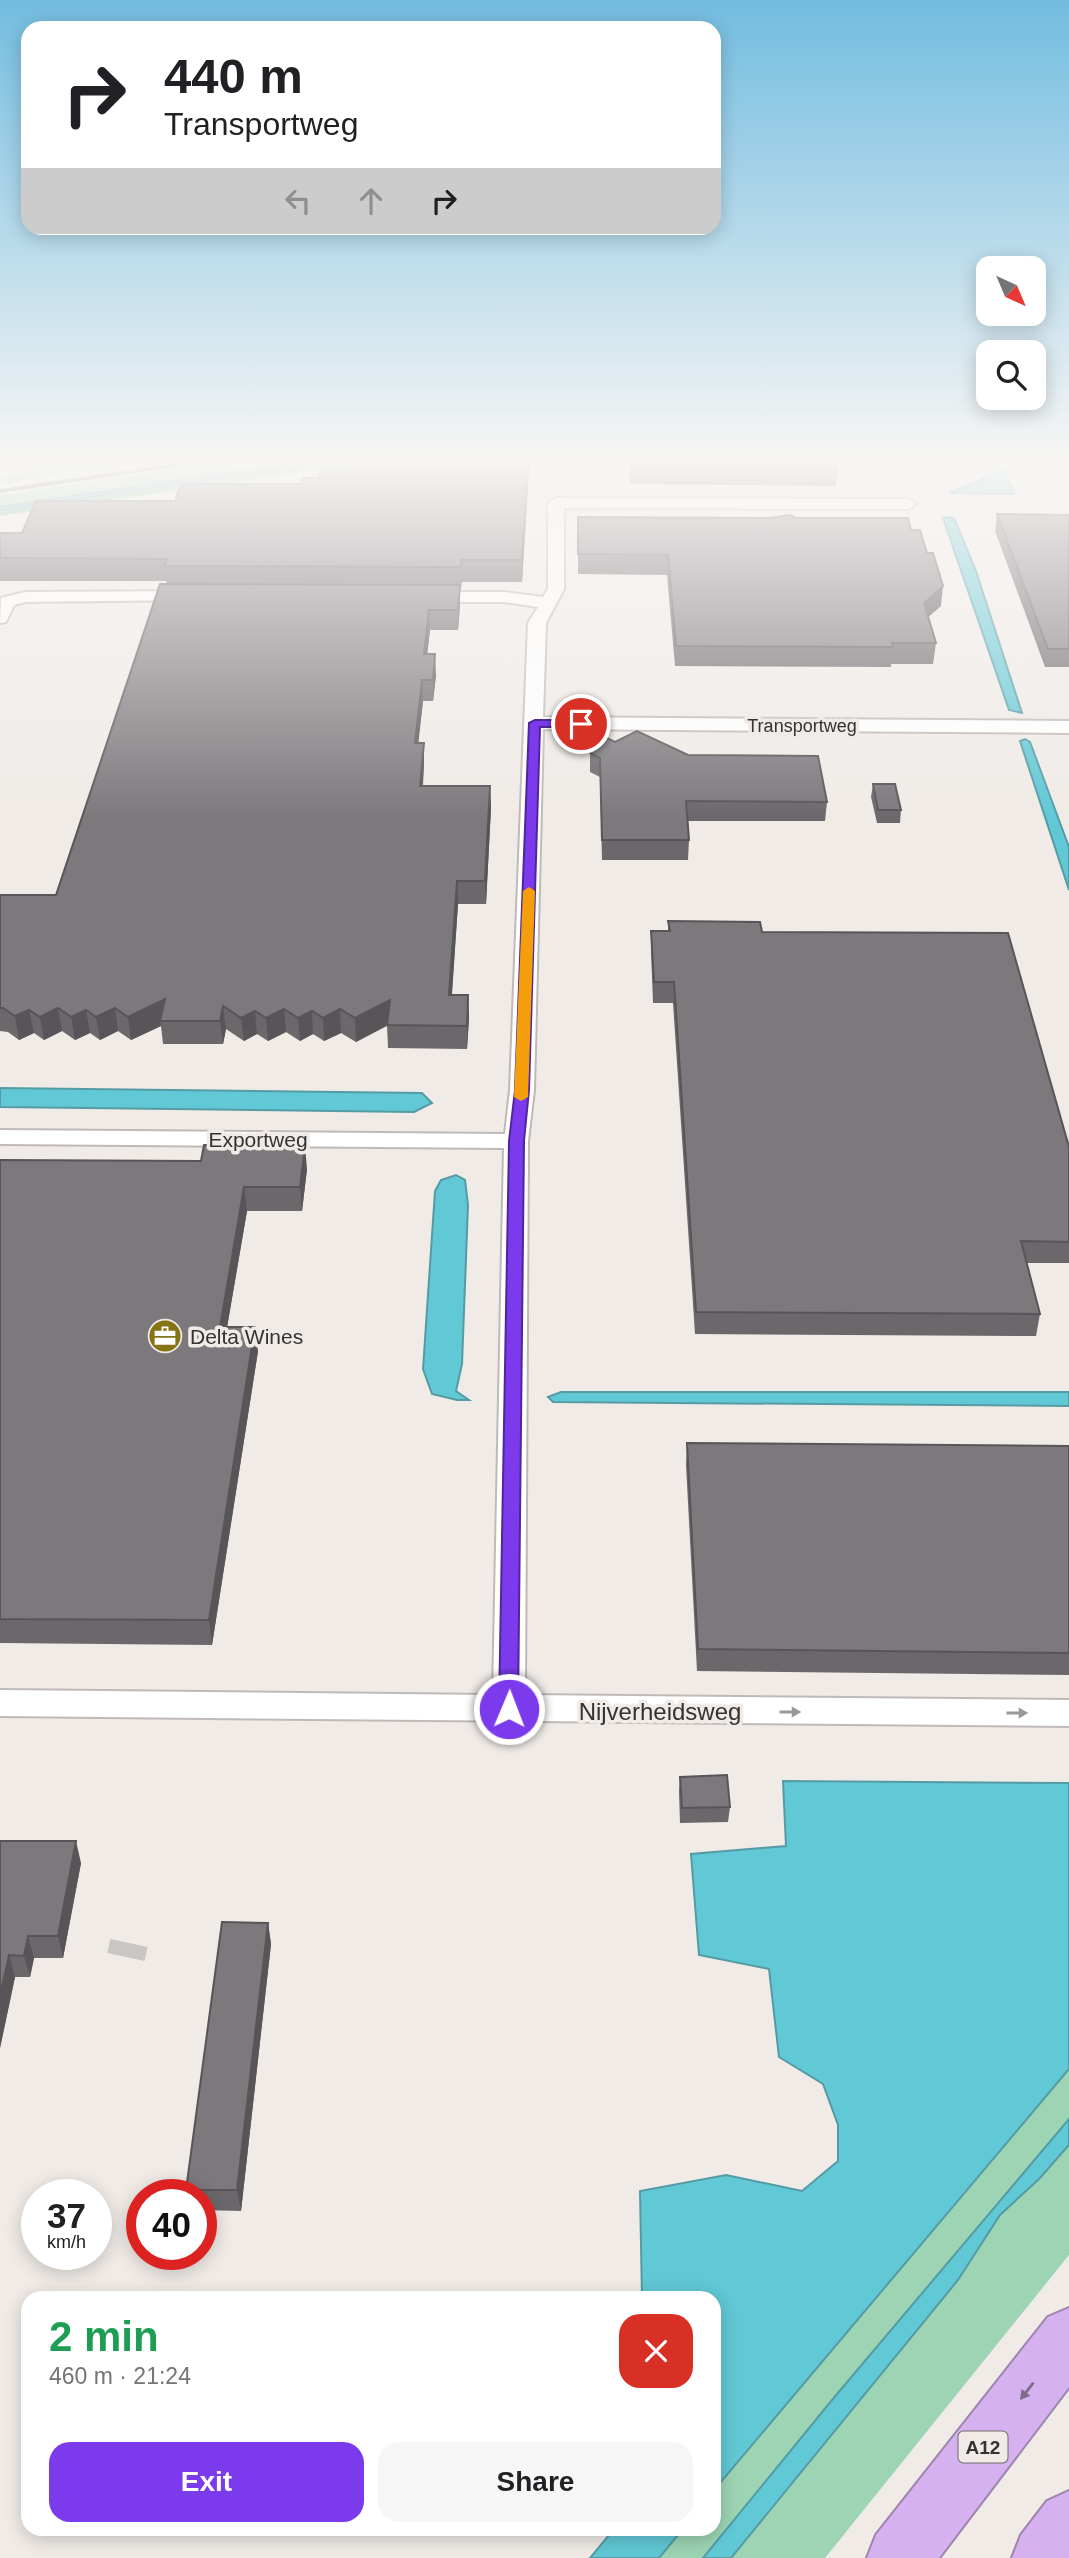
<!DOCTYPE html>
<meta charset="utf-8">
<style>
:root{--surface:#fff;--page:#f6f6f6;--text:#202124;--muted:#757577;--accent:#7c3aed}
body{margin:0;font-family:Arial,sans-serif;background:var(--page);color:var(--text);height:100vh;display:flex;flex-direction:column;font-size:26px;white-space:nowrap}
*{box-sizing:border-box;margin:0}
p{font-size:23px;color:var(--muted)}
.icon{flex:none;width:38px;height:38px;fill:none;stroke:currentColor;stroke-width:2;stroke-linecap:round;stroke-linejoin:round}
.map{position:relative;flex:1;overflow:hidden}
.details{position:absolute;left:21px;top:2291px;width:700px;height:245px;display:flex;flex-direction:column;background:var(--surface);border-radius:21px;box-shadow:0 4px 18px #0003}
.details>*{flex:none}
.hud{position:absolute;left:21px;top:21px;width:700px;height:214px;border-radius:21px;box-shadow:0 4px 18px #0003;background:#fff;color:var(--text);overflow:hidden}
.needle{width:46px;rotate:136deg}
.fabs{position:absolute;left:976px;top:256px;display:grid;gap:14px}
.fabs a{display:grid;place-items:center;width:70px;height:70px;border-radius:14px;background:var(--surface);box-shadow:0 4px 18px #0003;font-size:35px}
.speed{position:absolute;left:21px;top:2179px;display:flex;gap:14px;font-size:35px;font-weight:700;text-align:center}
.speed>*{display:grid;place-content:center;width:91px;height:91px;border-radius:50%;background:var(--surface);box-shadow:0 4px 18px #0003;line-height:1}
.speed small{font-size:18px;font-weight:400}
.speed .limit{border:10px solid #d22;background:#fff;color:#111}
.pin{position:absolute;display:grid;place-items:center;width:60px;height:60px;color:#fff;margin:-30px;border:4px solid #fff;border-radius:50%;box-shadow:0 2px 7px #0007}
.me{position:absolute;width:77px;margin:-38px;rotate:1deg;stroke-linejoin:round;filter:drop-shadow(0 0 5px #0008)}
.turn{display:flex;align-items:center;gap:24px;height:147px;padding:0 28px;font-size:32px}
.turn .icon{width:91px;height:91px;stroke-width:2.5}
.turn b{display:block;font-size:49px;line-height:60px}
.lanes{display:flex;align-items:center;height:66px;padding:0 28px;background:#0003;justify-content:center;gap:35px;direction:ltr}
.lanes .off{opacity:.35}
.round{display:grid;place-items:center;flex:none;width:74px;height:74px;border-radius:21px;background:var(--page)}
.overview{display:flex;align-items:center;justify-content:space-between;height:119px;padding:0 28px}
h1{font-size:42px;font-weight:700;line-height:52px;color:#1e9e55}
.action{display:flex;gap:14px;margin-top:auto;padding:14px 28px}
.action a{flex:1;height:80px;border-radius:21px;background:var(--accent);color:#fff;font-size:28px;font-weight:700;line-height:80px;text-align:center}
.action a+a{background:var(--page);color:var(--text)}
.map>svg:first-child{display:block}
.green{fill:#9cd4b4}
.forest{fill:#72be94}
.water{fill:#61c8d5;stroke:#549ba4;stroke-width:2}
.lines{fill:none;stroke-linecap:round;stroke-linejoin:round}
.minor-tunnel{stroke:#cac6c3;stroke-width:38;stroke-dasharray:38 19;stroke-linecap:butt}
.minor-casing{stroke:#bfbab7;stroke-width:4}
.highway-casing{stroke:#9d85ad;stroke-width:4}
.minor{fill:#fff;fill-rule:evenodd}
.highway{fill:#d6b1f0;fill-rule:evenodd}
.rail{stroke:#5c5a58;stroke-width:3.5}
.wall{fill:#6b686c}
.shaded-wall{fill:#575558}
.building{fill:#7c797d;stroke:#575558;stroke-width:2}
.oneway{fill:#9a9998}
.oneway2{fill:#7d6c87}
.route{fill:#7c3aed;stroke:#51269a;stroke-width:2}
.slow{fill:#f59e0b}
.labels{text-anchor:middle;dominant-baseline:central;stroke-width:7;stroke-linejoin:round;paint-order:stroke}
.far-street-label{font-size:18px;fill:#343331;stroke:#f0ebe7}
.shield{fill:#f0ebe7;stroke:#6c6a68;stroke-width:2}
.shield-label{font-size:19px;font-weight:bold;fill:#343331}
.street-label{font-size:21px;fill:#343331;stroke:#f0ebe7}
.poi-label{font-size:21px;fill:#343331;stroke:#f0ebe7;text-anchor:start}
.near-street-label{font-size:24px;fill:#343331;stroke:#f0ebe7}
</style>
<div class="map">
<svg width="1069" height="2558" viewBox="0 0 1069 2558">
<rect width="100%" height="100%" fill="#f0ebe7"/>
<path class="green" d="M 108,460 L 164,460 L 0,484 L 0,476 Z
M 237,460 L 313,460 L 0,507 L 0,495 Z
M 1069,2069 L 1069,2119 L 832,2400 L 703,2558 L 659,2558 L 683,2529 L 714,2529 L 714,2490 Z
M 1069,2145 L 1069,2255 L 825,2558 L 731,2558 L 958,2280 L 1000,2215 L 1039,2179 Z"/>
<path class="forest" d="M 342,460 L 390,460 L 0,516 L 0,510 Z"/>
<path class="water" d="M 313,460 L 342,460 L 0,510 L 0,507 Z
M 1004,469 L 1014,494 L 949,493 Z
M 948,517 L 954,518 L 976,571 L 1022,713 L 1009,710 L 943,518 Z
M 1025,739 L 1030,742 L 1069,847 L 1069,890 L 1020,741 Z
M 0,1088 L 422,1093 L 432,1103 L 414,1112 L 0,1107 Z
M 456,1175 L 465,1180 L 468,1205 L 462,1364 L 456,1391 L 469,1400 L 457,1400 L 432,1394 L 423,1369 L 435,1191 L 441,1180 Z
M 561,1392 L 1069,1392 L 1069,1406 L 553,1402 L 548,1397 Z
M 783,1781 L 1069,1783 L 1069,2069 L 714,2490 L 714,2298 L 642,2298 L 640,2191 L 726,2175 L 802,2191 L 838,2161 L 838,2125 L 823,2084 L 779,2057 L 769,1969 L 699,1955 L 691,1854 L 786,1846 Z
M 1069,2119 L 1069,2145 L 1039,2179 L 1000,2215 L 958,2280 L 731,2558 L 703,2558 L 832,2400 Z
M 614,2529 L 683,2529 L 659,2558 L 590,2558 Z"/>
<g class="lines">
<path class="minor-tunnel" d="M 126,1957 L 129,1943"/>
<defs>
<path id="minor" d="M 556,498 L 908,499 L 916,504 L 908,509 L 564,508 L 564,589 L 546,623 L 543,717 L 1069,721 L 1069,733 L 543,729 L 534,1090 L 528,1141 L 525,1695 L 1069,1700 L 1069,1726 L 0,1716 L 0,1690 L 493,1695 L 504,1148 L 0,1144 L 0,1130 L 505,1134 L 510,1090 L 528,623 L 538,607 L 504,602 L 425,602 L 417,597 L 425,592 L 504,592 L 543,597 L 548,589 L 548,503 Z
M 190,591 L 196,592 L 198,596 L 196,600 L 26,602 L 14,605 L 6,622 L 0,623 L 1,598 L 25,592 Z"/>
<path id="highway" d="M 1069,2308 L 1069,2387 L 939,2558 L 867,2558 L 876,2535 L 1048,2317 Z
M 1069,2491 L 1069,2558 L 1012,2558 L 1021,2535 L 1047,2501 Z"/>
</defs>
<use href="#minor" class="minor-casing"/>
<use href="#highway" class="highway-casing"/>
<use href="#minor" class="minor"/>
<use href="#highway" class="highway"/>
<path class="rail" d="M 0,491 L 211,460"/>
</g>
<path class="wall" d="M 390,460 L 529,460 L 522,582 L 462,582 L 461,589 L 460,589 L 460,605 L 458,630 L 430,630 L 427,654 L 436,675 L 433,701 L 423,701 L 418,743 L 424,764 L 423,786 L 490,786 L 491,808 L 486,904 L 458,904 L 452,995 L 468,995 L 469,1018 L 467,1049 L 388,1048 L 387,1026 L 356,1042 L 341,1033 L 324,1041 L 313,1034 L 300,1041 L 286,1032 L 268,1041 L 257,1034 L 244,1041 L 226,1029 L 223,1044 L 163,1044 L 161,1026 L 131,1040 L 118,1031 L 100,1040 L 90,1033 L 75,1040 L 62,1031 L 44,1040 L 34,1033 L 19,1040 L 8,1032 L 0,1031 L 0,895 L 56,895 L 167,584 L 166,581 L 0,581 L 0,533 L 22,533 L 175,501 L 301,484 L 319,478 L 389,467 Z
M 629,460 L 835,460 L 837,469 L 836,486 L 630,484 Z
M 997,514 L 1069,515 L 1069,667 L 1045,667 L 995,531 Z
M 578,517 L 796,518 L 911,530 L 941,606 L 928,617 L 936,643 L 933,664 L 891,664 L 891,667 L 675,666 L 667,575 L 578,574 Z
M 590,730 L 615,742 L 688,755 L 827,802 L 825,821 L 688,821 L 689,840 L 688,860 L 602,860 L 600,777 L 590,772 Z
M 873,784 L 901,810 L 900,823 L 877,823 L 871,797 Z
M 668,921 L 762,932 L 1069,1147 L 1069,1263 L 1027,1263 L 1040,1314 L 1036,1336 L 695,1334 L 673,1003 L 653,1003 L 651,951 L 651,931 L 668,931 Z
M 0,1160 L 307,1169 L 302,1211 L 247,1211 L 227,1327 L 258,1351 L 212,1645 L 0,1643 Z
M 687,1443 L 1069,1446 L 1069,1675 L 697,1671 L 686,1465 Z
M 680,1777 L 730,1807 L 728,1822 L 680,1823 L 679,1792 Z
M 0,1841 L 81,1863 L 63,1958 L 34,1958 L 30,1977 L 15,1977 L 0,2048 Z
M 268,1923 L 271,1944 L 241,2211 L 201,2210 L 201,2194 L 187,2194 L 186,2190 Z"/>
<path class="shaded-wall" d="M 528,460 L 529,472 L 522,582 L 522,560 Z
M 460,585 L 460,605 L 458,630 L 458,610 Z
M 943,586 L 941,606 L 921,623 L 924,603 Z
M 429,610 L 430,630 L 425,674 L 424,654 Z
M 435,654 L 436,675 L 433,701 L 433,680 Z
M 422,680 L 423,701 L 416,764 L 415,743 Z
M 424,743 L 424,764 L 421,807 L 420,786 Z
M 490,786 L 491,808 L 486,904 L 485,881 Z
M 457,881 L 458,904 L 450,1018 L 449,995 Z
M 468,995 L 469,1018 L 467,1049 L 467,1026 Z
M 165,999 L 160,1021 L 161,1026 L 131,1040 L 128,1017 Z
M 390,1000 L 391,1023 L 356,1042 L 355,1018 Z
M 223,1006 L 226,1029 L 223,1044 L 220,1021 Z
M 58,1008 L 62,1031 L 44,1040 L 40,1017 Z
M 115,1008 L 118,1031 L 100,1040 L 96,1017 Z
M 284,1009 L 286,1032 L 268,1041 L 266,1018 Z
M 340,1009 L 341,1033 L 324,1041 L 323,1018 Z
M 29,1010 L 34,1033 L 19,1040 L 15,1016 Z
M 86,1010 L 90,1033 L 75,1040 L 71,1017 Z
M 255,1011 L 257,1034 L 244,1041 L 241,1018 Z
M 312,1011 L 313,1034 L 300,1041 L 298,1018 Z
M 305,1146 L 307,1169 L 302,1211 L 300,1187 Z
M 244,1187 L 247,1211 L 223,1351 L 220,1327 Z
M 255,1327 L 258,1351 L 212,1645 L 209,1620 Z
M 76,1841 L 81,1863 L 63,1958 L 58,1936 Z
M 268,1923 L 271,1944 L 241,2211 L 237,2190 Z
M 28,1936 L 34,1958 L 30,1977 L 24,1956 Z
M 9,1955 L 15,1977 L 0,2048 L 0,1996 Z"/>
<path class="building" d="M 390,460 L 528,460 L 522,560 L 461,560 L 461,567 L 164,566 L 167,559 L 0,558 L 0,533 L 22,533 L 36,501 L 175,501 L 181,484 L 301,484 L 303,478 L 319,478 L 322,467 L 389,467 Z
M 630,460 L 835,460 L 837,469 L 631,467 Z
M 997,514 L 1069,515 L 1069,649 L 1048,649 Z
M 790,515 L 796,518 L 908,518 L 911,530 L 920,530 L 927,553 L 933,553 L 943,586 L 924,603 L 936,643 L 892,643 L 893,647 L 676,646 L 668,555 L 578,554 L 578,517 L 770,518 Z
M 160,584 L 460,585 L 458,610 L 429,610 L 424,654 L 435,654 L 433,680 L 422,680 L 415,743 L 424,743 L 420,786 L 490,786 L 485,881 L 457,881 L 449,995 L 468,995 L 467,1026 L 387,1025 L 390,1000 L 355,1018 L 340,1009 L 323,1018 L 312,1011 L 298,1018 L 284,1009 L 266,1018 L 255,1011 L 241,1018 L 223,1006 L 220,1021 L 160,1021 L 165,999 L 128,1017 L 115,1008 L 96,1017 L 86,1010 L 71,1017 L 58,1008 L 40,1017 L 29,1010 L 15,1016 L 3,1008 L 0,1008 L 0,895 L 56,895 Z
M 590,730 L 615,742 L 637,731 L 688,755 L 818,756 L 827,802 L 686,801 L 689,840 L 602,840 L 600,758 L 590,753 Z
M 873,784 L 895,784 L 901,810 L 878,810 Z
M 668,921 L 760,922 L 762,932 L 1008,933 L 1069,1147 L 1069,1242 L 1021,1241 L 1040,1314 L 696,1312 L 674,982 L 654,982 L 651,931 L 670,931 Z
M 204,1145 L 305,1146 L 300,1187 L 244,1187 L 220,1327 L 255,1327 L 209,1620 L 0,1619 L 0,1160 L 201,1161 Z
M 687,1443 L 1069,1446 L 1069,1653 L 698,1649 Z
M 727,1775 L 730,1807 L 682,1808 L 680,1777 Z
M 0,1841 L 76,1841 L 58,1936 L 28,1936 L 24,1956 L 9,1955 L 0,1996 Z
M 222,1922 L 268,1923 L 237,2190 L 186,2190 Z"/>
<defs><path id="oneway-solid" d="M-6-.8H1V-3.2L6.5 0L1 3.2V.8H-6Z" transform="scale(1.75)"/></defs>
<g class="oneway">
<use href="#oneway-solid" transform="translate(790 1712)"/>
<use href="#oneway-solid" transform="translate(1017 1713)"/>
</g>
<use class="oneway2" href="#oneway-solid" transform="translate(1027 2391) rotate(128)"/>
<linearGradient id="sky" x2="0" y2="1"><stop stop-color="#72bce0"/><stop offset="0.56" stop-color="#f8f6f4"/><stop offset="1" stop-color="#f8f6f4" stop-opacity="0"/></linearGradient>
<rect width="1069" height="819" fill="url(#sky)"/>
<path class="route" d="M 535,720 L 581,720 L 587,724 L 581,727 L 540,727 L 529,1090 L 524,1141 L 518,1709 L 516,1714 L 509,1716 L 502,1714 L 499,1709 L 509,1141 L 515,1090 L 529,723 Z"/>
<path class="slow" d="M 529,887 L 535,891 L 528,1097 L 521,1101 L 514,1097 L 523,891 Z"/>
<defs>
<symbol id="office-disc" viewBox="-11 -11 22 22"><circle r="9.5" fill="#867314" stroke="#f0ebe7"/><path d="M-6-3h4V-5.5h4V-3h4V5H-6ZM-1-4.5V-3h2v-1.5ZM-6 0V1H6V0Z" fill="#fff"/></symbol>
</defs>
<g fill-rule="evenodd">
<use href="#office-disc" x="146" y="1317" width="38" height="38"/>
</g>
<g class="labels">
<g class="far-street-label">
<text x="802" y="726">Transportweg</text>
</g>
<rect class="shield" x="958.5" y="2431.5" width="49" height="31" rx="5"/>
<g class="shield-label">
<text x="983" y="2447">A12</text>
</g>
<g class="street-label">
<text x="258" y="1139">Exportweg</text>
</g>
<g class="poi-label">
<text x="190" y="1336">Delta Wines</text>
</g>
<g class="near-street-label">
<text x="660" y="1711">Nijverheidsweg</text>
</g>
</g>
</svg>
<div class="fabs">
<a><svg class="needle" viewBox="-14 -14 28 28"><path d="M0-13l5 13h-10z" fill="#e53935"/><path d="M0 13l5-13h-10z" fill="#757577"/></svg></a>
<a><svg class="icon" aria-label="search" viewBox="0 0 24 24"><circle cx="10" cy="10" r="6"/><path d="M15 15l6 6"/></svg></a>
</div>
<div class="speed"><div>37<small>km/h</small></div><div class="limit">40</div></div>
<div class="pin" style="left:581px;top:724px;background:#d93025"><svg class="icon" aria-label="arrive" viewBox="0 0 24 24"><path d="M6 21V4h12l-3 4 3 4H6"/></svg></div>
<svg class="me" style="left:509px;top:1709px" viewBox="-20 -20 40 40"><circle r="17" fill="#7c3aed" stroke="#fff" stroke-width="3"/><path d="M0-11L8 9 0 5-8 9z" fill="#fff"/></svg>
<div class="hud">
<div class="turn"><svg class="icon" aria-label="right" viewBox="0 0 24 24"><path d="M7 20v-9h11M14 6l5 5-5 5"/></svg><div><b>440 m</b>Transportweg</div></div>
<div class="lanes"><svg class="icon off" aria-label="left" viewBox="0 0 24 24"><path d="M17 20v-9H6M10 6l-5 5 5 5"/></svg><svg class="icon off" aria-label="ahead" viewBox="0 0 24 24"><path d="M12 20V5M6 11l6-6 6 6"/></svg><svg class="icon" aria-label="right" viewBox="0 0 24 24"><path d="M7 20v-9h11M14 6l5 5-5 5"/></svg></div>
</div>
<section class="details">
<div class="overview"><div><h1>2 min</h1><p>460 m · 21:24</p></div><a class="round" style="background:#d93025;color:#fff"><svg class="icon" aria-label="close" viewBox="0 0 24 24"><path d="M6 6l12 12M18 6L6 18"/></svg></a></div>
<div class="action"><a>Exit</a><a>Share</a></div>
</section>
</div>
